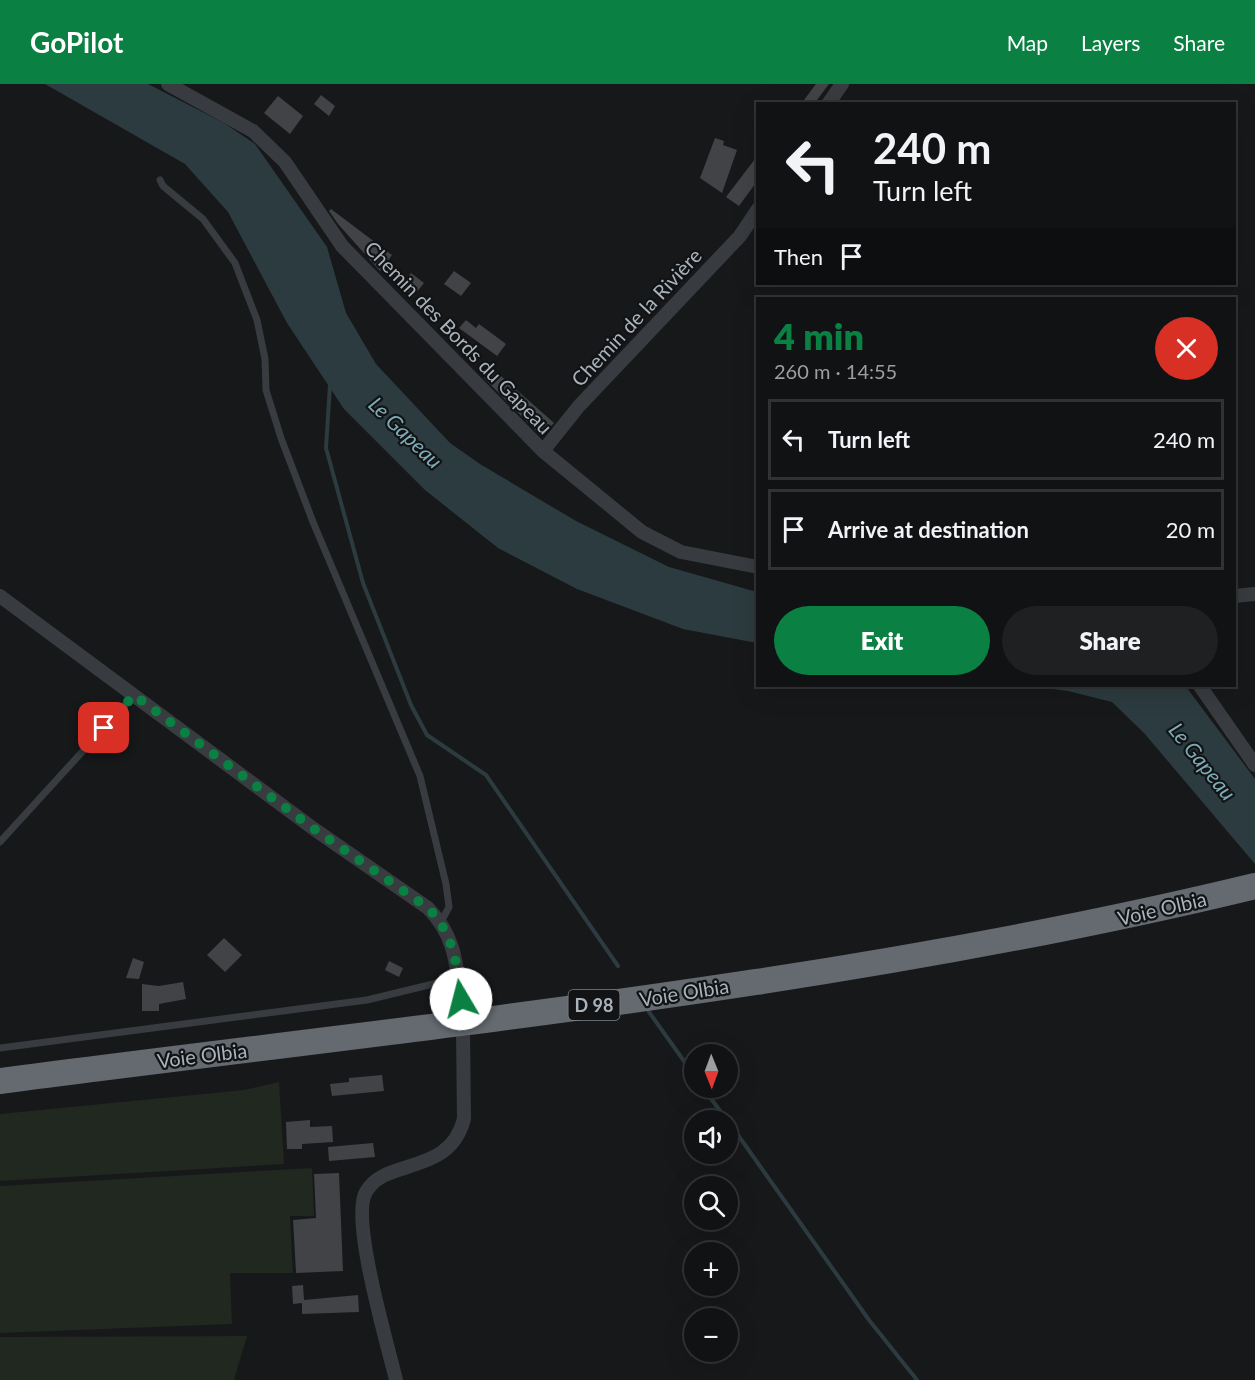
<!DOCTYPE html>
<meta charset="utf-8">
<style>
:root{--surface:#111214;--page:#1e2022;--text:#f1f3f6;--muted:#9c9ea0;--line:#303234;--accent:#0b8043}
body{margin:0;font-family:Lato,sans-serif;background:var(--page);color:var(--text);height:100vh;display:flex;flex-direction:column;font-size:22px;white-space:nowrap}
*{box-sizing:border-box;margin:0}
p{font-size:20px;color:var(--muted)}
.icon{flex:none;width:33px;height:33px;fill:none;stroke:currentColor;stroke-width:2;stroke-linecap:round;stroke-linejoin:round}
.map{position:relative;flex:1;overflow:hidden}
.side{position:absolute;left:756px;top:213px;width:480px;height:390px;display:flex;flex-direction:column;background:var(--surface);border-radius:0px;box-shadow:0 6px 24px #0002,0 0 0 2px var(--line)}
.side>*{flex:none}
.guide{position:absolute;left:756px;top:18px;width:480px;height:183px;border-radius:0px;box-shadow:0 6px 24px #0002,0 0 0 2px var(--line);background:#111214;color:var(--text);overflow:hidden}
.needle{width:39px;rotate:179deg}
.tools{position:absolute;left:684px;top:960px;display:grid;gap:12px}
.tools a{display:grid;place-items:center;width:54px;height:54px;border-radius:50%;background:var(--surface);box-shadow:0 6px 24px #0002,0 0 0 2px var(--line);font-size:30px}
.pin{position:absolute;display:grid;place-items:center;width:51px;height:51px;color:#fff;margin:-26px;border-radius:12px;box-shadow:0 3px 9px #0006}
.me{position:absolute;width:66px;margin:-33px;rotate:352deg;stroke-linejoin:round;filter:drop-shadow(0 0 4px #0008)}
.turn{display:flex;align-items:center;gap:21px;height:126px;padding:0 18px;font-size:27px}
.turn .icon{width:78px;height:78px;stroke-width:2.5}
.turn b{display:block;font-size:42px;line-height:51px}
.then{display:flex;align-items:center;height:57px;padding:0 18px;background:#0003;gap:12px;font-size:22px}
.round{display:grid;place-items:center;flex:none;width:63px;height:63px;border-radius:32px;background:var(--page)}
.headline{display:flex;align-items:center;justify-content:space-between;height:102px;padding:0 18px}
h1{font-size:36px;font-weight:800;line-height:45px;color:var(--accent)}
.button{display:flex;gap:12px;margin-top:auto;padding:12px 18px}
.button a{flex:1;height:69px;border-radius:36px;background:var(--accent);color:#fff;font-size:24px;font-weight:800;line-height:69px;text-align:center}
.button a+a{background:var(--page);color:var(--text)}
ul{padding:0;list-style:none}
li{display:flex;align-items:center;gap:18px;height:81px;margin:0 12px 9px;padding:0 6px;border:3px solid var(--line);border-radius:0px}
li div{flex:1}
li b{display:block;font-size:22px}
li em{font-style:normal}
header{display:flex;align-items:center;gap:36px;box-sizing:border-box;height:84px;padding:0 30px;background:var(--accent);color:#fff}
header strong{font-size:28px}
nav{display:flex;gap:33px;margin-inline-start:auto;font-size:21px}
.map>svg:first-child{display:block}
.green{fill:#20281f}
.water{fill:#2c3b3f}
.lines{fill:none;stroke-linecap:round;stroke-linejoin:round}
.stream{stroke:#2c3b3f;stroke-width:4}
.building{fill:#414347}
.lane{stroke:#383b3f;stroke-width:7}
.street{stroke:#383b3f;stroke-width:14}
.highway{stroke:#646a70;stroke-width:26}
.route{stroke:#0b8043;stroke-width:10;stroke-dasharray:0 18}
.labels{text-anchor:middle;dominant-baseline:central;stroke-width:4.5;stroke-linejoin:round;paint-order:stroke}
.shield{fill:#121315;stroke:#7c8389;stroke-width:1.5}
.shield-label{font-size:18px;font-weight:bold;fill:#a9b3bb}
.street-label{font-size:20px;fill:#a9b3bb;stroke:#121315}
.water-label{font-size:21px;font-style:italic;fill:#7eabb8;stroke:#121315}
</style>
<header>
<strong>GoPilot</strong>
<nav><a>Map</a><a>Layers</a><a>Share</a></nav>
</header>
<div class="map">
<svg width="1255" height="1296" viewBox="0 0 1255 1296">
<rect width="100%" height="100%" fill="#17181a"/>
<path class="green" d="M 279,998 L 284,1080 L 0,1097 L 0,1030 L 244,1006 Z
M 312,1084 L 314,1132 L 290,1132 L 293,1189 L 230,1189 L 232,1240 L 0,1249 L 0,1102 Z
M 247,1252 L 234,1296 L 0,1296 L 0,1253 Z"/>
<path class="water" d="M 45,0 L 148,0 L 224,39 L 255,60 L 327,163 L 346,229 L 376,280 L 450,359 L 480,380 L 576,437 L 669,483 L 757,508 L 757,559 L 683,545 L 577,505 L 498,464 L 425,406 L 344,325 L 287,239 L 228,128 L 185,80 Z
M 1030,602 L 1184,602 L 1187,604 L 1255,695 L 1255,780 L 1144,649 L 1112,618 L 1068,607 Z"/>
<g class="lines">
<path class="stream" d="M 330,301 L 326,364 L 363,499 L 411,621 L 427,651 L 486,691 L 618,882
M 649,928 L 694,991
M 703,1004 L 727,1036
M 728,1037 L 869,1236 L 917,1296"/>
</g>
<path class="building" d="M 816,0 L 829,0 L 814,20 L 801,20 Z
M 321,11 L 335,22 L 329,32 L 314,20 Z
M 278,12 L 303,32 L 290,50 L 264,29 Z
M 715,54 L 724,57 L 723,61 L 737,66 L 722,109 L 700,94 Z
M 758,71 L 758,96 L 739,122 L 726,113 Z
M 331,125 L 392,171 L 380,187 L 338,140 L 329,127 Z
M 454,187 L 471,199 L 461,212 L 444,200 Z
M 411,189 L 424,199 L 413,213 L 400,203 Z
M 466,236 L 476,244 L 479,240 L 506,260 L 497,272 L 459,244 Z
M 493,285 L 554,339 L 541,352 L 484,294 Z
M 224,854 L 242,871 L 225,888 L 207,871 Z
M 133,874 L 144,878 L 139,895 L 126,894 Z
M 389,877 L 403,884 L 399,893 L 385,886 Z
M 183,898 L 186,915 L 159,920 L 159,927 L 142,927 L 142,900 L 159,902 Z
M 382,991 L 384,1007 L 332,1012 L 330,1000 L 349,998 L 349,994 Z
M 310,1036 L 310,1043 L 332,1042 L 333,1058 L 302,1060 L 302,1065 L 287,1065 L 286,1038 Z
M 373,1059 L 375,1073 L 329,1077 L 328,1063 Z
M 339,1089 L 343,1187 L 296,1189 L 293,1136 L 316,1134 L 314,1090 Z
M 303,1201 L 304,1216 L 358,1211 L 359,1228 L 302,1230 L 302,1219 L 293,1220 L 292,1202 Z"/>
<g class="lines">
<path class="lane" d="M 160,96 L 163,102 L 203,135 L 235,179 L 257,236 L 265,275 L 266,306 L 281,354 L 313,438 L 420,692 L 446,800 L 449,823 L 441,838
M 0,758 L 134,611
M 0,964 L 367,916 L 458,894"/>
<path class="street" d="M 168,0 L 253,47 L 285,78 L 342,162 L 543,367 L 642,448 L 681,468 L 758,483
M 828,20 L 842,0
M 543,367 L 579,322 L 740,152 L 758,125
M 0,512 L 314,745 L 428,824 C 455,852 456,878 461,915
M 1234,512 L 1255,510
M 1200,602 L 1255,681
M 396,1296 C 388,1262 350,1134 366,1108 C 385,1073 449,1093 464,1035 L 463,946"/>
<path class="highway" d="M 0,997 C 420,942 843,902 1255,802"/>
</g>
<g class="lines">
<path class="route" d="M 104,644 L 134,611 L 314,745 L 428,824 C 455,852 456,879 461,915"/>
</g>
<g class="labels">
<rect class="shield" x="568.5" y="906" width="51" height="30" rx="4.5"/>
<g class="shield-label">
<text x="594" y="921">D 98</text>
</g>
<g class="street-label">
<text transform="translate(636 233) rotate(-47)">Chemin de la Rivière</text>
<text transform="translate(459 253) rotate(46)">Chemin des Bords du Gapeau</text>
<text transform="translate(1162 824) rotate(-13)">Voie Olbia</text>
<text transform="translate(684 908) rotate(-9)">Voie Olbia</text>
<text transform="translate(202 971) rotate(-7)">Voie Olbia</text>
</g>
<g class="water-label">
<text transform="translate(406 348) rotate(44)">Le Gapeau</text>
<text transform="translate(1203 677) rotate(51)">Le Gapeau</text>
</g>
</g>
</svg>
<div class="tools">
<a><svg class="needle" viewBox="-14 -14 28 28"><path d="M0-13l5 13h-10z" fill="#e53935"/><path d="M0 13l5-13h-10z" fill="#9c9ea0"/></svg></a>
<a><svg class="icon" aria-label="sound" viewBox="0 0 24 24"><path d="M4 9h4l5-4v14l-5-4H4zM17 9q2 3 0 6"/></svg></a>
<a><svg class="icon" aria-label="search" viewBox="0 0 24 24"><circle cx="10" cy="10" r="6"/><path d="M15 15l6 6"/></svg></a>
<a>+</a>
<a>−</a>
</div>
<div class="pin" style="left:104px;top:644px;background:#d93025"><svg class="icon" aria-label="arrive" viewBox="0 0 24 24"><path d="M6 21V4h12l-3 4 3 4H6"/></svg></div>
<svg class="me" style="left:461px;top:915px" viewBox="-20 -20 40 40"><circle r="19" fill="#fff"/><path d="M0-13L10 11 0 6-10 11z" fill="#0b8043"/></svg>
<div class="guide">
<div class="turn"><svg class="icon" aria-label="left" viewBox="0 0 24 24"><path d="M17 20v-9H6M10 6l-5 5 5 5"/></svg><div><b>240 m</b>Turn left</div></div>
<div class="then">Then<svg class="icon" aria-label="arrive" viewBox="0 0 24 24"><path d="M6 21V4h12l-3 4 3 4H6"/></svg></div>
</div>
<section class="side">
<div class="headline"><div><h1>4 min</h1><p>260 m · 14:55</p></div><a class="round" style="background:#d93025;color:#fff"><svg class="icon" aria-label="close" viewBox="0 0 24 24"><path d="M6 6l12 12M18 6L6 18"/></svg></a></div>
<ul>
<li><svg class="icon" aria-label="left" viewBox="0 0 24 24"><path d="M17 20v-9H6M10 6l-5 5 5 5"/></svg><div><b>Turn left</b></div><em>240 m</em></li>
<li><svg class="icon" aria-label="arrive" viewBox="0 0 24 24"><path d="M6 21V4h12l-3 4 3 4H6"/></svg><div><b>Arrive at destination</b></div><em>20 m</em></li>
</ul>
<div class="button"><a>Exit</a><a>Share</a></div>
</section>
</div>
